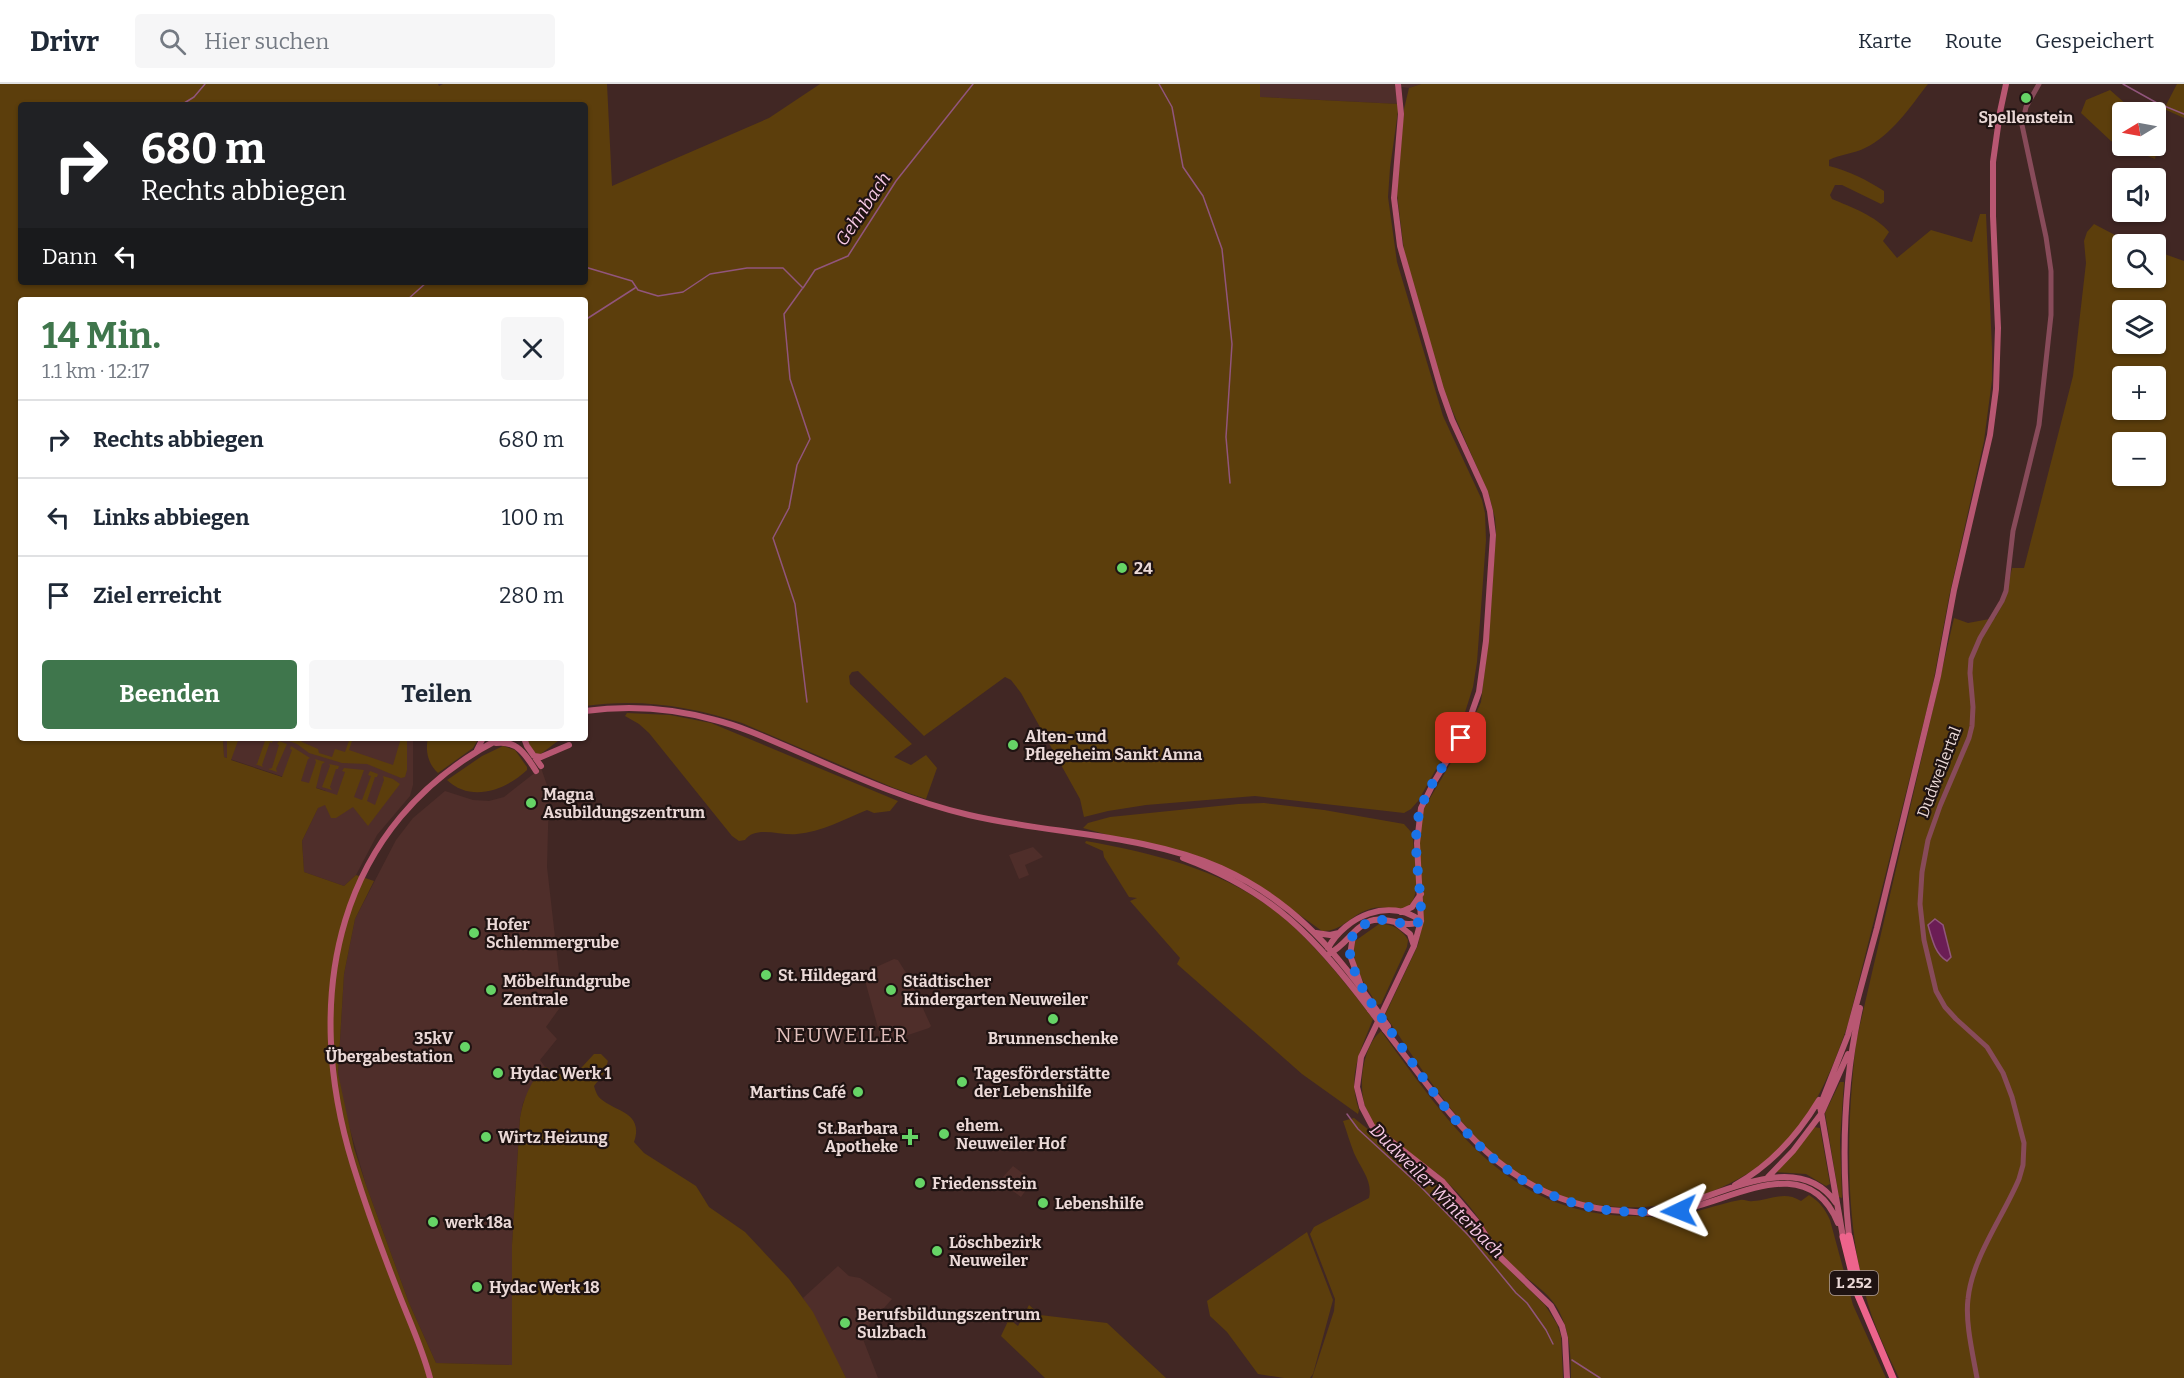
<!DOCTYPE html>
<html lang="de">
<meta charset="utf-8">
<style>
:root{--surface:#fff;--page:#f6f6f7;--text:#1f2937;--muted:#747a83;--line:#e0e1e3;--accent:#3f764c}
body{margin:0;font-family:Bitter,serif;background:var(--page);color:var(--text);height:100vh;display:flex;flex-direction:column;font-size:22px;white-space:nowrap}
*{box-sizing:border-box;margin:0}
p{font-size:20px;color:var(--muted)}
.icon{flex:none;width:33px;height:33px;fill:none;stroke:currentColor;stroke-width:2;stroke-linecap:round;stroke-linejoin:round}
.map{position:relative;flex:1;overflow:hidden}
.panel{position:absolute;left:18px;top:213px;width:570px;height:444px;display:flex;flex-direction:column;background:var(--surface);border-radius:6px;box-shadow:0 2px 4px #0004}
.panel>*{flex:none}
.banner{position:absolute;left:18px;top:18px;width:570px;height:183px;border-radius:6px;box-shadow:0 2px 4px #0004;background:#202124;color:#fff;overflow:hidden}
.needle{width:39px;rotate:260deg}
.fabs{position:absolute;left:2112px;top:18px;display:grid;gap:12px}
.fabs a{display:grid;place-items:center;width:54px;height:54px;border-radius:6px;background:var(--surface);box-shadow:0 2px 4px #0004;font-size:30px}
.pin{position:absolute;display:grid;place-items:center;width:51px;height:51px;color:#fff;margin:-26px;border-radius:12px;box-shadow:0 3px 9px #0006}
.me{position:absolute;width:66px;margin:-33px;rotate:268deg;stroke-linejoin:round;filter:drop-shadow(0 0 4px #0008)}
.turn{display:flex;align-items:center;gap:21px;height:126px;padding:0 24px;font-size:27px}
.turn .icon{width:78px;height:78px;stroke-width:2.5}
.turn b{display:block;font-size:42px;line-height:51px}
.then{display:flex;align-items:center;height:57px;padding:0 24px;background:#0003;gap:12px;font-size:22px}
.round{display:grid;place-items:center;flex:none;width:63px;height:63px;border-radius:6px;background:var(--page)}
.headline{display:flex;align-items:center;justify-content:space-between;height:102px;padding:0 24px}
h1{font-size:36px;font-weight:700;line-height:45px;color:var(--accent)}
.cta{display:flex;gap:12px;margin-top:auto;padding:12px 24px}
.cta a{flex:1;height:69px;border-radius:6px;background:var(--accent);color:#fff;font-size:24px;font-weight:700;line-height:69px;text-align:center}
.cta a+a{background:var(--page);color:var(--text)}
ul{padding:0;list-style:none}
li{display:flex;align-items:center;gap:18px;height:78px;padding:0 24px;border-top:2px solid var(--line)}
li div{flex:1}
li b{display:block;font-size:22px}
li em{font-style:normal}
header{display:flex;align-items:center;gap:36px;box-sizing:border-box;height:84px;padding:0 30px;background:var(--surface);border-bottom:2px solid var(--line)}
header strong{font-size:28px}
nav{display:flex;gap:33px;margin-inline-start:auto;font-size:21px}
.search{width:420px;height:54px;background:var(--page);display:flex;align-items:center;gap:15px;box-sizing:border-box;padding:0 21px;border-radius:6px;color:var(--muted);font-size:22px}
.map>svg:first-child{display:block}
.built{fill:#4f2e2a}
.green{fill:#5c3e0c;fill-rule:evenodd}
.water{fill:#6b1d55;stroke:#91557c;stroke-width:1.5}
.lines{fill:none;stroke-linecap:round;stroke-linejoin:round}
.stream{stroke:#91557c;stroke-width:1.5}
.tertiary{stroke:#884b5a;stroke-width:5}
.secondary{stroke:#b85772;stroke-width:6}
.trunk{stroke:#ed648c;stroke-width:7}
.secondary-bridge{stroke:#b85772;stroke-width:6}
.route{stroke:#1a73e8;stroke-width:10;stroke-dasharray:0 18}
.poi-dot{fill:#66d466;stroke:#1f1312;stroke-width:2}
.labels{text-anchor:middle;dominant-baseline:central;stroke-width:4.5;stroke-linejoin:round;paint-order:stroke}
.shield{fill:#1f1312;stroke:#ae9e9c;stroke-width:1.5}
.shield-label{font-size:15px;font-weight:bold;fill:#ebd9d7}
.poi-label{font-size:16px;font-weight:bold;fill:#ebd9d7;stroke:#1f1312;text-anchor:start}
.street-label{font-size:16px;fill:#ebd9d7;stroke:#1f1312}
.water-label{font-size:18px;font-style:italic;fill:#f8cae6;stroke:#1f1312}
.quarter-label{font-size:20px;letter-spacing:1.5px;fill:#e1bfbb;stroke:#1f1312}
</style>
<header>
<strong>Drivr</strong>
<div class="search"><svg class="icon" aria-label="search" viewBox="0 0 24 24"><circle cx="10" cy="10" r="6"/><path d="M15 15l6 6"/></svg>Hier suchen</div>
<nav><a>Karte</a><a>Route</a><a>Gespeichert</a></nav>
</header>
<div class="map">
<svg width="2184" height="1294" viewBox="0 0 2184 1294">
<rect width="100%" height="100%" fill="#412724"/>
<path class="built" d="M 1260,0 L 1421,0 L 1409,4 L 1395,2 L 1399,20 L 1260,13 Z
M 223,654 L 413,654 L 413,701 L 410,712 L 377,751 L 356,791 L 344,802 L 304,788 L 302,757 L 326,707 L 224,673 Z
M 541,684 L 549,707 L 547,783 L 562,914 L 561,922 L 546,943 L 557,955 L 540,976 L 545,983 L 537,991 L 523,1019 L 520,1034 L 512,1161 L 512,1281 L 436,1279 L 409,1219 L 366,1101 L 345,1028 L 338,989 L 344,890 L 355,835 L 396,756 L 413,734 L 445,707 L 473,716 L 489,717 L 504,713 Z
M 1033,763 L 1043,773 L 1025,781 L 1029,791 L 1019,795 L 1009,771 Z
M 894,875 L 898,876 L 908,892 L 931,942 L 929,944 L 899,954 L 887,962 L 880,951 L 863,889 Z
M 1013,1082 L 1025,1091 L 1023,1096 L 1029,1102 L 1021,1113 L 999,1097 Z
M 838,1182 L 849,1192 L 860,1194 L 892,1215 L 861,1250 L 878,1294 L 846,1294 L 803,1214 Z"/>
<path class="green" d="M 0,0 L 438,0 L 439,2 L 443,0 L 607,0 L 612,102 L 769,34 L 820,0 L 1260,0 L 1260,13 L 1399,20 L 1390,84 L 1388,113 L 1397,178 L 1443,332 L 1482,416 L 1485,429 L 1486,456 L 1477,578 L 1473,603 L 1461,641 L 1418,717 L 1411,725 L 1404,729 L 1255,712 L 1146,721 L 1108,727 L 1084,733 L 1080,715 L 1021,609 L 1011,596 L 1005,593 L 924,652 L 858,587 L 852,588 L 849,592 L 850,600 L 912,660 L 894,673 L 911,681 L 926,671 L 937,684 L 926,715 L 894,704 L 742,639 C 691,622 639,614 585,622 L 585,216 L 21,216 L 21,654 L 223,654 L 224,673 L 227,674 L 227,654 L 239,654 L 231,676 L 282,693 L 292,666 L 290,665 L 291,662 L 310,674 L 308,675 L 301,697 L 309,699 L 316,678 L 315,675 L 325,678 L 322,680 L 316,704 L 337,711 L 345,688 L 342,687 L 344,684 L 364,686 L 354,713 L 362,716 L 371,692 L 368,691 L 370,687 L 378,690 L 377,693 L 375,693 L 367,717 L 375,721 L 384,696 L 383,692 L 393,695 L 400,700 L 368,742 L 353,723 L 336,734 L 331,734 L 325,721 L 318,724 L 302,757 L 304,788 L 344,802 L 356,791 L 374,797 L 355,835 L 344,890 L 338,989 L 354,1064 L 366,1101 L 409,1219 L 436,1279 L 512,1281 L 512,1161 L 520,1034 C 523,1015 531,996 545,983 L 568,994 L 582,983 L 594,970 L 601,970 L 608,977 L 604,989 L 594,1002 C 595,1005 596,1009 598,1012 C 611,1028 645,1026 634,1058 L 644,1069 L 696,1102 L 709,1123 L 745,1148 L 789,1195 L 813,1228 L 846,1294 L 0,1294 ZM 21,21 L 585,21 L 585,198 L 21,198 Z
M 1421,0 L 1928,0 C 1910,23 1892,51 1865,64 C 1854,70 1840,70 1829,76 L 1829,82 C 1849,87 1867,96 1884,107 L 1884,118 L 1881,120 L 1842,101 L 1835,101 L 1830,111 L 1832,115 C 1851,123 1876,132 1889,148 L 1883,157 L 1897,174 L 1931,146 L 1972,158 L 1980,130 L 1986,130 L 1992,264 L 1992,296 L 1984,357 L 1949,513 L 1932,605 L 1848,940 C 1833,984 1815,1029 1781,1063 C 1712,1131 1590,1146 1511,1085 C 1457,1043 1423,987 1385,931 L 1418,861 L 1422,842 L 1423,813 L 1419,760 L 1423,726 L 1462,660 L 1481,618 L 1489,549 L 1496,448 L 1495,434 L 1489,411 L 1443,305 L 1404,167 L 1397,110 L 1404,25 L 1409,4 Z
M 2177,0 L 2184,0 L 2184,34 L 2164,25 Z
M 2110,6 L 2135,28 L 2122,28 L 2122,62 L 2156,62 L 2156,40 L 2162,44 L 2155,75 L 2111,57 L 2081,29 L 2086,16 Z
M 2094,140 L 2115,151 L 2138,160 L 2122,160 L 2122,194 L 2156,194 L 2156,167 L 2184,177 L 2184,1294 L 1899,1294 C 1886,1267 1872,1238 1865,1209 C 1844,1128 1847,1040 1856,958 L 1954,534 L 1968,539 L 1995,534 L 2005,516 L 2012,484 L 2024,484 L 2073,292 L 2086,179 L 2084,157 L 2087,148 ZM 2122,226 L 2156,226 L 2156,260 L 2122,260 ZM 2122,292 L 2156,292 L 2156,326 L 2122,326 ZM 2122,358 L 2156,358 L 2156,392 L 2122,392 Z
M 627,629 L 670,631 L 711,639 L 898,717 L 890,727 L 874,729 L 867,726 C 845,735 821,748 797,750 C 781,752 755,741 745,756 L 739,757 L 732,752 L 649,649 L 639,640 L 625,632 Z
M 263,654 L 273,656 L 272,659 L 270,658 L 262,681 L 263,683 L 255,680 L 257,680 L 265,657 Z
M 281,654 L 298,654 L 302,658 L 318,665 L 319,669 L 332,673 L 335,665 L 345,668 L 350,654 L 353,654 L 349,666 L 393,681 L 401,654 L 407,654 L 407,686 L 405,693 L 401,694 L 367,680 L 342,679 L 309,669 L 297,660 Z
M 428,654 L 479,654 L 473,664 L 438,689 C 428,680 425,667 428,654 Z
M 527,654 L 562,654 L 538,672 L 530,662 Z
M 279,657 L 287,660 L 276,685 L 277,688 L 268,685 L 272,684 L 279,661 L 277,660 Z
M 503,662 L 515,666 L 527,683 L 527,686 C 506,706 471,719 447,696 L 482,672 Z
M 329,680 L 339,682 L 338,685 L 336,685 L 330,703 L 332,706 L 322,703 L 330,682 Z
M 1264,719 L 1324,726 L 1404,740 L 1412,749 L 1413,756 C 1414,773 1426,825 1399,825 C 1387,825 1379,821 1367,826 C 1350,832 1341,848 1322,847 L 1266,807 L 1223,783 L 1083,744 L 1088,739 L 1110,733 L 1238,720 Z
M 1086,757 C 1162,771 1237,789 1295,844 C 1324,872 1349,903 1373,935 C 1360,968 1347,991 1359,1026 L 1358,1030 L 1302,990 L 1177,880 L 1180,874 L 1130,817 L 1137,814 L 1129,813 L 1104,773 L 1103,767 L 1085,759 Z
M 1379,840 C 1391,839 1403,846 1408,856 L 1407,863 L 1381,920 L 1377,921 C 1366,901 1349,880 1355,857 Z
M 1381,947 C 1449,1039 1506,1131 1633,1132 C 1642,1132 1651,1133 1660,1134 C 1674,1134 1691,1129 1705,1125 C 1716,1122 1728,1118 1740,1116 C 1745,1115 1748,1118 1753,1117 C 1771,1116 1784,1106 1801,1117 L 1809,1111 C 1820,1118 1825,1125 1830,1136 L 1853,1221 L 1886,1294 L 1571,1294 C 1571,1270 1570,1249 1559,1227 C 1548,1206 1526,1196 1510,1180 C 1497,1166 1489,1150 1479,1135 C 1468,1119 1453,1103 1439,1091 C 1419,1074 1385,1058 1371,1036 C 1356,1013 1360,965 1381,947 Z
M 1840,998 L 1844,998 L 1840,1056 L 1842,1114 L 1839,1113 L 1825,1029 Z
M 1354,1034 L 1445,1107 L 1468,1132 L 1487,1164 L 1545,1221 L 1557,1240 L 1561,1252 L 1563,1294 L 1312,1294 L 1334,1227 L 1335,1215 L 1310,1150 L 1314,1143 L 1369,1114 C 1373,1097 1361,1085 1354,1069 C 1350,1059 1347,1048 1343,1037 Z
M 1814,1043 L 1820,1044 L 1830,1100 L 1826,1102 L 1806,1090 L 1776,1088 Z
M 1307,1148 L 1333,1216 L 1313,1290 L 1310,1294 L 1284,1294 L 1258,1290 L 1227,1248 L 1210,1232 L 1207,1217 Z
M 1029,1221 L 1040,1231 L 1107,1239 L 1166,1294 L 1045,1294 L 1001,1252 L 1009,1235 L 1018,1242 Z"/>
<path class="water" d="M 1935,835 L 1943,841 L 1951,873 L 1947,877 C 1935,870 1932,855 1928,841 Z"/>
<g class="lines">
<path class="stream" d="M 1159,0 L 1172,23 L 1183,83 L 1203,112 L 1222,165 L 1232,260 L 1226,353 L 1230,399
M 2123,0 L 2157,19 L 2184,30
M 181,21 L 194,13 L 205,0
M 585,183 L 632,197 L 638,206 L 658,212 L 683,208 L 710,190 L 747,184 L 783,184 L 803,204 L 815,186 L 848,172 L 896,97 L 973,0
M 802,205 L 784,230 L 790,295 L 810,355 L 797,381 L 789,424 L 773,454 L 795,520 L 807,618
M 407,216 L 427,198
M 585,236 L 635,204
M 1347,1030 L 1358,1045 L 1420,1102 L 1469,1152 L 1516,1209 L 1527,1219 L 1546,1246 L 1553,1260
M 1572,1276 L 1600,1294"/>
<path class="tertiary" d="M 1977,1294 C 1973,1271 1965,1238 1968,1215 C 1972,1174 2003,1133 2019,1095 L 2023,1081 L 2024,1059 L 2012,1013 L 2003,989 L 1987,963 L 1956,935 L 1945,923 L 1936,907 L 1924,856 L 1920,820 L 1922,788 L 1928,756 L 1940,722 L 1969,654 L 1972,642 L 1973,623 L 1970,589 L 1971,575 L 1980,554 L 2002,517 L 2006,507 L 2013,447 L 2039,341 L 2051,231 L 2051,187 L 2046,153 L 2022,41 L 2026,23 L 2039,0"/>
<path class="secondary" d="M 1398,0 L 1401,30 L 1394,114 L 1400,162 L 1441,305 L 1452,336 L 1485,408 L 1490,427 L 1493,451 L 1486,557 L 1479,608 L 1466,645 L 1434,698 L 1421,724 L 1417,759 L 1421,837 L 1414,862 L 1361,973 L 1357,1003 L 1362,1023 L 1372,1042 L 1442,1097 L 1477,1138 L 1499,1172 L 1551,1222 L 1562,1242 L 1565,1254 L 1567,1294
M 585,627 C 628,621 673,624 715,636 C 747,644 777,659 808,672 C 860,695 913,718 969,731 C 1049,750 1145,750 1221,784 C 1289,815 1331,861 1373,921
M 524,654 L 527,662 L 541,682
M 496,659 C 517,656 526,671 536,687
M 477,666 L 483,654
M 534,672 L 541,673 L 569,661
M 1183,774 C 1272,807 1315,853 1370,926
M 1401,828 L 1412,823 L 1421,810
M 1396,839 L 1410,850 L 1414,862
M 1316,849 L 1330,851 L 1339,849
M 1353,852 L 1350,871 L 1360,899
M 1328,864 C 1346,832 1389,813 1421,837
M 1330,869 C 1345,862 1354,843 1370,837 C 1386,831 1406,846 1421,837
M 1385,946 C 1451,1030 1505,1121 1623,1127 C 1642,1129 1663,1130 1682,1126 C 1735,1115 1808,1066 1838,1139
M 1768,1093 L 1793,1067 L 1821,1030 L 1848,970
M 1735,1101 C 1771,1081 1798,1051 1819,1016
M 1665,1125 C 1716,1115 1797,1062 1836,1119
M 1849,1152 C 1841,1075 1843,1000 1860,924
M 1843,1153 L 1820,1022 L 1848,951 L 1877,844 L 1938,592 L 1954,506 L 1990,351 L 1996,305 L 1998,244 L 1993,132 L 1993,78 L 2000,28 L 2006,0
M 430,1294 C 422,1263 408,1234 397,1205 C 381,1164 366,1123 353,1081 C 301,913 335,739 501,654"/>
<path class="trunk" d="M 1849,1152 L 1860,1203
M 1843,1153 L 1857,1209 L 1893,1294"/>
<path class="secondary-bridge" d="M 1373,921 L 1388,942
M 1370,926 L 1385,946"/>
</g>
<g class="lines">
<path class="route" d="M 1461,654 C 1446,679 1424,706 1418,735 C 1412,768 1422,803 1421,837 C 1410,844 1393,836 1380,836 C 1372,836 1366,839 1359,844 C 1338,862 1358,895 1367,913 C 1440,1015 1495,1128 1639,1128 C 1652,1128 1666,1129 1679,1127"/>
</g>
<g class="poi-dot">
<circle cx="2026" cy="14" r="6"/>
<circle cx="1122" cy="484" r="6"/>
<circle cx="1013" cy="661" r="6"/>
<circle cx="531" cy="719" r="6"/>
<circle cx="474" cy="849" r="6"/>
<circle cx="766" cy="891" r="6"/>
<circle cx="491" cy="906" r="6"/>
<circle cx="891" cy="906" r="6"/>
<circle cx="1053" cy="935" r="6"/>
<circle cx="465" cy="963" r="6"/>
<circle cx="498" cy="989" r="6"/>
<circle cx="962" cy="998" r="6"/>
<circle cx="858" cy="1008" r="6"/>
<circle cx="944" cy="1050" r="6"/>
<circle cx="486" cy="1053" r="6"/>
<path d="M907 1044h6v6h6v6h-6v6h-6v-6h-6v-6h6z"/>
<circle cx="920" cy="1099" r="6"/>
<circle cx="1043" cy="1119" r="6"/>
<circle cx="433" cy="1138" r="6"/>
<circle cx="937" cy="1167" r="6"/>
<circle cx="477" cy="1203" r="6"/>
<circle cx="845" cy="1239" r="6"/>
</g>
<g class="labels">
<rect class="shield" x="1830" y="1187" width="48" height="24" rx="4.5"/>
<g class="shield-label">
<text x="1854" y="1199">L 252</text>
</g>
<g class="poi-label">
<text x="2026" y="33" text-anchor="middle">Spellenstein</text>
<text x="1134" y="484">24</text>
<text x="1025" y="652">Alten- und<tspan x="1025" dy="18">Pflegeheim Sankt Anna</tspan></text>
<text x="543" y="710">Magna<tspan x="543" dy="18">Asubildungszentrum</tspan></text>
<text x="486" y="840">Hofer<tspan x="486" dy="18">Schlemmergrube</tspan></text>
<text x="778" y="891">St. Hildegard</text>
<text x="503" y="897">Möbelfundgrube<tspan x="503" dy="18">Zentrale</tspan></text>
<text x="903" y="897">Städtischer<tspan x="903" dy="18">Kindergarten Neuweiler</tspan></text>
<text x="453" y="954" text-anchor="end">35kV<tspan x="453" dy="18">Übergabestation</tspan></text>
<text x="1053" y="954" text-anchor="middle">Brunnenschenke</text>
<text x="510" y="989">Hydac Werk 1</text>
<text x="974" y="989">Tagesförderstätte<tspan x="974" dy="18">der Lebenshilfe</tspan></text>
<text x="846" y="1008" text-anchor="end">Martins Café</text>
<text x="956" y="1041">ehem.<tspan x="956" dy="18">Neuweiler Hof</tspan></text>
<text x="898" y="1044" text-anchor="end">St.Barbara<tspan x="898" dy="18">Apotheke</tspan></text>
<text x="498" y="1053">Wirtz Heizung</text>
<text x="932" y="1099">Friedensstein</text>
<text x="1055" y="1119">Lebenshilfe</text>
<text x="445" y="1138">werk 18a</text>
<text x="949" y="1158">Löschbezirk<tspan x="949" dy="18">Neuweiler</tspan></text>
<text x="489" y="1203">Hydac Werk 18</text>
<text x="857" y="1230">Berufsbildungszentrum<tspan x="857" dy="18">Sulzbach</tspan></text>
</g>
<g class="street-label">
<text transform="translate(1939 688) rotate(-69)">Dudweilertal</text>
</g>
<g class="water-label">
<text transform="translate(863 125) rotate(-56)">Gehnbach</text>
<text transform="translate(1437 1107) rotate(45)">Dudweiler Winterbach</text>
</g>
<g class="quarter-label">
<text x="842" y="951">NEUWEILER</text>
</g>
</g>
</svg>
<div class="fabs">
<a><svg class="needle" viewBox="-14 -14 28 28"><path d="M0-13l5 13h-10z" fill="#e53935"/><path d="M0 13l5-13h-10z" fill="#747a83"/></svg></a>
<a><svg class="icon" aria-label="sound" viewBox="0 0 24 24"><path d="M4 9h4l5-4v14l-5-4H4zM17 9q2 3 0 6"/></svg></a>
<a><svg class="icon" aria-label="search" viewBox="0 0 24 24"><circle cx="10" cy="10" r="6"/><path d="M15 15l6 6"/></svg></a>
<a><svg class="icon" aria-label="layers" viewBox="0 0 24 24"><path d="M12 4l9 5-9 5-9-5zM3 14l9 5 9-5"/></svg></a>
<a>+</a>
<a>−</a>
</div>
<div class="pin" style="left:1461px;top:654px;background:#d93025"><svg class="icon" aria-label="arrive" viewBox="0 0 24 24"><path d="M6 21V4h12l-3 4 3 4H6"/></svg></div>
<svg class="me" style="left:1679px;top:1127px" viewBox="-20 -20 40 40"><path d="M0-17L14 15 0 8-14 15z" fill="#1a73e8" stroke="#fff" stroke-width="4"/></svg>
<div class="banner">
<div class="turn"><svg class="icon" aria-label="right" viewBox="0 0 24 24"><path d="M7 20v-9h11M14 6l5 5-5 5"/></svg><div><b>680 m</b>Rechts abbiegen</div></div>
<div class="then">Dann<svg class="icon" aria-label="left" viewBox="0 0 24 24"><path d="M17 20v-9H6M10 6l-5 5 5 5"/></svg></div>
</div>
<section class="panel">
<div class="headline"><div><h1>14 Min.</h1><p>1.1 km · 12:17</p></div><a class="round"><svg class="icon" aria-label="close" viewBox="0 0 24 24"><path d="M6 6l12 12M18 6L6 18"/></svg></a></div>
<ul>
<li><svg class="icon" aria-label="right" viewBox="0 0 24 24"><path d="M7 20v-9h11M14 6l5 5-5 5"/></svg><div><b>Rechts abbiegen</b></div><em>680 m</em></li>
<li><svg class="icon" aria-label="left" viewBox="0 0 24 24"><path d="M17 20v-9H6M10 6l-5 5 5 5"/></svg><div><b>Links abbiegen</b></div><em>100 m</em></li>
<li><svg class="icon" aria-label="arrive" viewBox="0 0 24 24"><path d="M6 21V4h12l-3 4 3 4H6"/></svg><div><b>Ziel erreicht</b></div><em>280 m</em></li>
</ul>
<div class="cta"><a>Beenden</a><a>Teilen</a></div>
</section>
</div>
